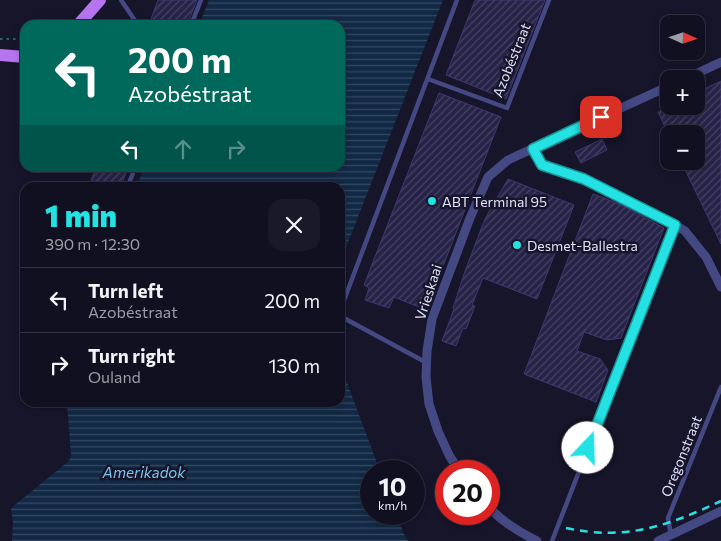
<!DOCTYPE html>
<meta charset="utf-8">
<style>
:root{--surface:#101020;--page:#191929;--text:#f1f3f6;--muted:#9c9da5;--line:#30303e;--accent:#24e2e4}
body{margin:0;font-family:Commissioner,sans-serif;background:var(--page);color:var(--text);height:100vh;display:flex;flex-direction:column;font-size:19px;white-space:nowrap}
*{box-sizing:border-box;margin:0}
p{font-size:16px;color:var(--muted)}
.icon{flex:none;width:28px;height:28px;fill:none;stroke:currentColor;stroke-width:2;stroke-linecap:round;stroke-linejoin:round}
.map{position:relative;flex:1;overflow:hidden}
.side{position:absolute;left:20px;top:182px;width:325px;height:225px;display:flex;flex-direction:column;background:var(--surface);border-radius:15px;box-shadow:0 2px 8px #0003,0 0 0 1px var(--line)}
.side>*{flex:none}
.top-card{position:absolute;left:20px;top:20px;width:325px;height:152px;border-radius:15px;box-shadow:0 2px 8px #0003,0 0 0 1px var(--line);background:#00695c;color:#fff;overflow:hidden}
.needle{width:32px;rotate:93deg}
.fabs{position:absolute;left:660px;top:15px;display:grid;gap:10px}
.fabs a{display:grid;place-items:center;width:45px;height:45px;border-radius:10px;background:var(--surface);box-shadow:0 2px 8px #0003,0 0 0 1px var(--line);font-size:25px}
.speed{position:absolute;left:360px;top:460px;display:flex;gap:10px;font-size:25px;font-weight:700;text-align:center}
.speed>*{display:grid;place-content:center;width:65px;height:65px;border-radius:50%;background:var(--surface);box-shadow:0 2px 8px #0003,0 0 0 1px var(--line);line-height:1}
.speed small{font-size:12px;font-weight:400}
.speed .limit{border:8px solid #d22;background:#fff;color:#111}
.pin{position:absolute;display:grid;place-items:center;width:42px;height:42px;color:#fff;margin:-21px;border-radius:10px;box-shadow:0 2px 8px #0006}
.me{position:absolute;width:55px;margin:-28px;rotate:21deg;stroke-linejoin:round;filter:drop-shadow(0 0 4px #0008)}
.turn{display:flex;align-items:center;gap:18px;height:105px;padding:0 25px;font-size:22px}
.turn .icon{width:65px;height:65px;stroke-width:2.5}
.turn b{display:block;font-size:35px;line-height:42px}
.lanes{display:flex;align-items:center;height:48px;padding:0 25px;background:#0003;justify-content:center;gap:25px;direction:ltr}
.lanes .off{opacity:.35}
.round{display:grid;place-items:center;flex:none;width:52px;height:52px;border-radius:15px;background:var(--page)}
.headline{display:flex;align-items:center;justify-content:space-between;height:85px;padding:0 25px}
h1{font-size:30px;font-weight:800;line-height:38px;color:var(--accent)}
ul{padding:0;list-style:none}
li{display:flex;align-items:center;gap:15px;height:65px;padding:0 25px;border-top:1px solid var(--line)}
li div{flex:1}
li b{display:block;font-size:19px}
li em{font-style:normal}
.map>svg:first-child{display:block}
.water{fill:url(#water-rules)}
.building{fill:url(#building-hatch);stroke:#3e3871}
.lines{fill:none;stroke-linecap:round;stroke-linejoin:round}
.path{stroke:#41af9f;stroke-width:1;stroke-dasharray:2.5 4;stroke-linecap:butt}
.lane{stroke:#454983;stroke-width:4.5}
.street{stroke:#454983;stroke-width:9}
.primary{stroke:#b675ee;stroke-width:12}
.rail{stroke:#24e2e4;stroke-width:2.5;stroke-dasharray:8 6;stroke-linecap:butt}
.route-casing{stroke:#179394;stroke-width:12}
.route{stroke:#24e2e4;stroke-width:9}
.poi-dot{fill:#24e2e4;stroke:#16152a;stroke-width:2}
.labels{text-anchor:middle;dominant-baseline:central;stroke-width:5;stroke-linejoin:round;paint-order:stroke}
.street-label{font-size:14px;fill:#e2e1fb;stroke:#16152a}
.poi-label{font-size:14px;fill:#e2e1fb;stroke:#16152a;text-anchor:start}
.water-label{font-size:15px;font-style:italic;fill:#7cc4ef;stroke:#16152a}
</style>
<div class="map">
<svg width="721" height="541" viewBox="0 0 721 541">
<defs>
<pattern id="water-rules" width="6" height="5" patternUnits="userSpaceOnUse" patternTransform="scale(1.25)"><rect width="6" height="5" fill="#122945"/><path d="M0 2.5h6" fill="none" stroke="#344861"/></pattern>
<pattern id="building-hatch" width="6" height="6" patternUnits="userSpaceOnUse" patternTransform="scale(1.25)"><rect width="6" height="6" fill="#272348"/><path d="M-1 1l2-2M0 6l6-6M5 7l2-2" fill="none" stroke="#464363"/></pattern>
</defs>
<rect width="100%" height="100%" fill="#16152a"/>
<path class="water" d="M 209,0 L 443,0 L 340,263 L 340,188 L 136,187 L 144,168 L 340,168 L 340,25 L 199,25 Z
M 340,364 L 380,471 L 371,471 L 371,514 L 396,514 L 406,539 L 409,541 L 12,541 L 13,521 L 11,508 L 69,461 L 71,455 L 67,403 L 340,402 Z"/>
<path class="building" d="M 158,0 L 197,0 L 187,25 L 158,25 L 150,22 Z
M 475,0 L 545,0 L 506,99 L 446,75 Z
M 721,81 L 721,244 L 681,161 L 696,161 L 696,134 L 669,135 L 658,112 L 669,106 L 696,106 L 696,93 Z
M 439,93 L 501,117 L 426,310 L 394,297 L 389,308 L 365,300 L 369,288 L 364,285 Z
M 602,139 L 607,150 L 581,163 L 575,152 Z
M 96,168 L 128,168 L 120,188 L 110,188 L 91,180 Z
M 508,179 L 574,205 L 537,299 L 483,278 L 472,305 L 475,306 L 466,329 L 463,328 L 456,346 L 442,341 L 454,309 L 453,308 L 465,271 L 485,219 Z
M 593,194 L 622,205 L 664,228 L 621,338 L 607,340 L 584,332 L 577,351 L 600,359 L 608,370 L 596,402 L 524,374 Z"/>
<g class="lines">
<path class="path" d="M 60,25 L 70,18
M 0,39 L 25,39"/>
<path class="lane" d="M 121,0 L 138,25
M 191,25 L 201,0
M 428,79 L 507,108 L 549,0
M 127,188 L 135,168
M 340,311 L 457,0
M 340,314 L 340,316 L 427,363
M 671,535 L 668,518 L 721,387
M 552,541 L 675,225"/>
<path class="street" d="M 685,79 L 721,62
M 533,149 L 542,165 L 584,179 L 667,220 L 685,231 L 706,257 L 721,287
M 459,471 L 449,455 L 438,431 L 429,404 L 426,377 L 427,351 L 432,319 L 470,218 L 488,177 L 508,160 L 669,86
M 489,507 C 502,522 519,532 537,541
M 658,541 L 721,511"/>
<path class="primary" d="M 78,25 L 100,0
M 0,55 L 25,57"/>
<path class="rail" d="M 566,528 C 625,541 668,526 721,501"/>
</g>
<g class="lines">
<defs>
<path id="route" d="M 588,448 L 675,225 L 584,179 L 542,165 L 533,149 L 601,117"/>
</defs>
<use href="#route" class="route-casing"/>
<use href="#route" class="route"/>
</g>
<g class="poi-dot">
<circle cx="432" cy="201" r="5"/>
<circle cx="517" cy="245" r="5"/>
</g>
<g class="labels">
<g class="street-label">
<text transform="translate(511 60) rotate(-68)">Azobéstraat</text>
<text transform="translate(428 292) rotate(-72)">Vrieskaai</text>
<text transform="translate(681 456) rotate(-68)">Oregonstraat</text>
</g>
<g class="poi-label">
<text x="442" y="201">ABT Terminal 95</text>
<text x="527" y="245">Desmet-Ballestra</text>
</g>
<g class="water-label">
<text x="144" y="472">Amerikadok</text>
</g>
</g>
</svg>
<div class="fabs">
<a><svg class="needle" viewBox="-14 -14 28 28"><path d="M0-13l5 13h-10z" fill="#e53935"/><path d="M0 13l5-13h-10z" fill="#9c9da5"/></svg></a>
<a>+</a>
<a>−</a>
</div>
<div class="speed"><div>10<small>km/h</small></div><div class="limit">20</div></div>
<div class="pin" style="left:601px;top:117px;background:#d93025"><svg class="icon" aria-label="arrive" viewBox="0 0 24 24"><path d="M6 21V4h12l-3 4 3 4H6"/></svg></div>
<svg class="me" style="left:588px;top:448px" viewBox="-20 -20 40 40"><circle r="19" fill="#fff"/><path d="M0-13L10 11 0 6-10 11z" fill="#24e2e4"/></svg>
<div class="top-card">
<div class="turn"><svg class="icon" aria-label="left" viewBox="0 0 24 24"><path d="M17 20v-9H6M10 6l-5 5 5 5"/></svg><div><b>200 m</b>Azobéstraat</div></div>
<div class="lanes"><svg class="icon" aria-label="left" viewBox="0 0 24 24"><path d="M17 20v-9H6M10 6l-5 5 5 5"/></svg><svg class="icon off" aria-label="ahead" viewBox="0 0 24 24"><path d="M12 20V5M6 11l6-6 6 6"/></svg><svg class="icon off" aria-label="right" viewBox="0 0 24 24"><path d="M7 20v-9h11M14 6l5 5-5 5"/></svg></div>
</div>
<section class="side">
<div class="headline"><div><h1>1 min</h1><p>390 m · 12:30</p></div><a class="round"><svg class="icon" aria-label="close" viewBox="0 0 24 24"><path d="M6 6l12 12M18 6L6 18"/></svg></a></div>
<ul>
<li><svg class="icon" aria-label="left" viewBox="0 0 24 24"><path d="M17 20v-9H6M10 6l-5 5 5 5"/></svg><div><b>Turn left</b><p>Azobéstraat</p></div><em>200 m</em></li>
<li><svg class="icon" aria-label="right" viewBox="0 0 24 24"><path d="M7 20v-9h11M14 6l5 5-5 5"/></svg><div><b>Turn right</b><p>Ouland</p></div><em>130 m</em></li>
</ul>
</section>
</div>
